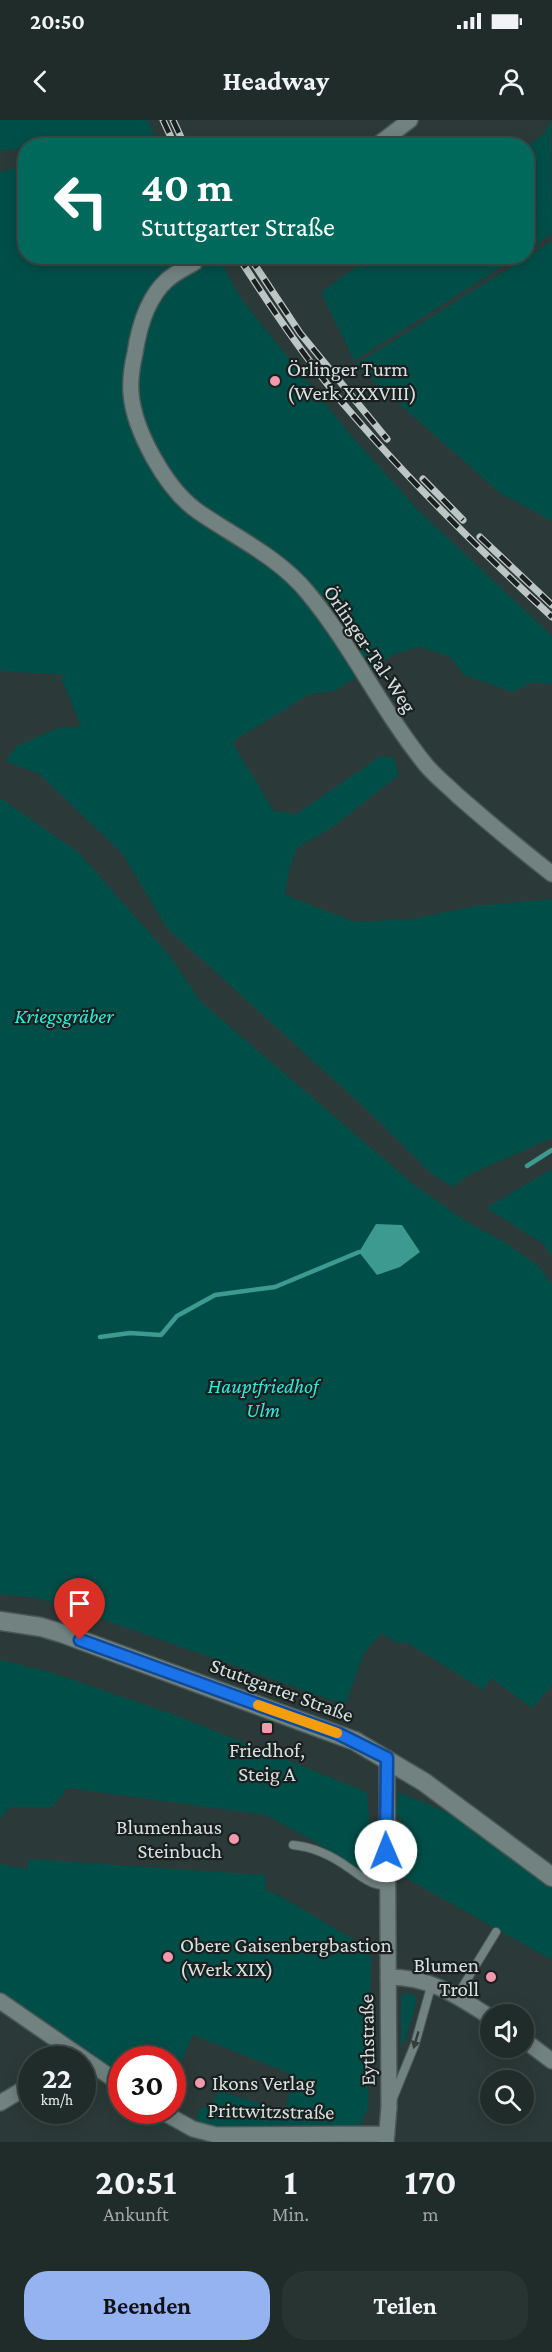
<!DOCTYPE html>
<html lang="de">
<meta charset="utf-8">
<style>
:root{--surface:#202c2a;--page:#283432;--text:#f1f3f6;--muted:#a2a7a8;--line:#3d4847;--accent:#95b2f1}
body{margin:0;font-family:"Crimson Pro",serif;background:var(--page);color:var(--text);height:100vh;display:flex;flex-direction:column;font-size:22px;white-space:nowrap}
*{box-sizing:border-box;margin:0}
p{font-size:20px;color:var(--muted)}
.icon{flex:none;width:33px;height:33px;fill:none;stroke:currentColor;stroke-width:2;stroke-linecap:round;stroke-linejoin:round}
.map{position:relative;height:2022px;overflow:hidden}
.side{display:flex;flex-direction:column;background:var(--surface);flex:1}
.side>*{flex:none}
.guide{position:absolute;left:18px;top:18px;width:516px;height:126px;border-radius:24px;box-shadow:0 3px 15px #0003,0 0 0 2px var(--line);background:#00695c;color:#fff;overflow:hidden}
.tools{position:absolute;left:480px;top:1884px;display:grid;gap:12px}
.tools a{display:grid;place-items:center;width:54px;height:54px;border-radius:50%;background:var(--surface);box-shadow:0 3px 15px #0003,0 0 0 2px var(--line);font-size:30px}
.speed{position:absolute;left:18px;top:1926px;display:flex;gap:12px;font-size:30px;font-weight:700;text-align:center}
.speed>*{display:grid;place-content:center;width:78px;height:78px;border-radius:50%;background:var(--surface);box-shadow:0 3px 15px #0003,0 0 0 2px var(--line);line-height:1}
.speed small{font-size:15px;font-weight:400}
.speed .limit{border:9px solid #d22;background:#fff;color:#111}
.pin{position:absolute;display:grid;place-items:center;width:51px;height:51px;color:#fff;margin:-62px -26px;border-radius:50% 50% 50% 0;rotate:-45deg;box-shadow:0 0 6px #0007}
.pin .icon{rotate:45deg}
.me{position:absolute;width:66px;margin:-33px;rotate:359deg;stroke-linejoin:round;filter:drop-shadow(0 0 4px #0008)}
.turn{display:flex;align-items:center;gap:21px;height:126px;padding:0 24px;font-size:27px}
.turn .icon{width:78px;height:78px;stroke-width:2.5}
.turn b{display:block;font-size:42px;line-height:51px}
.eta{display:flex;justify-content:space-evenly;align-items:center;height:102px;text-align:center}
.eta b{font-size:36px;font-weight:700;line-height:42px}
.button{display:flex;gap:12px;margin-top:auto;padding:12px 24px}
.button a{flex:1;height:69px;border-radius:24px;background:var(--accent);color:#111;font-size:24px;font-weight:700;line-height:69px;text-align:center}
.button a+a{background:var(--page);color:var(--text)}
.status{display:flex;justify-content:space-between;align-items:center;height:42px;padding:0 30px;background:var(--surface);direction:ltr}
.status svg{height:16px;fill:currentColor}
header{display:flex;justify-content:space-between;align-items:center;height:78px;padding:0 24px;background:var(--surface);font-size:27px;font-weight:700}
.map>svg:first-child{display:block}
.green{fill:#004e48}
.water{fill:#3c9a91}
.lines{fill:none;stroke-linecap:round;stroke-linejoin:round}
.stream{stroke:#3c9a91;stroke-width:4.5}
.lane-casing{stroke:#4a5755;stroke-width:10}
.street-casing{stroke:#4a5755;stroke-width:18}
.secondary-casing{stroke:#4a5755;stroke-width:21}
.lane{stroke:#718280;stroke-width:8}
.street{stroke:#718280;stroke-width:15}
.secondary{stroke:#718280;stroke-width:18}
.rail-casing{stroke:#bcc6c4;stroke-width:7}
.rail{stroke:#19201f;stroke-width:4.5;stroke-dasharray:14;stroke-linecap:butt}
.oneway{fill:#333d3c}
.route-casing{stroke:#114b97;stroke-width:15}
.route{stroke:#1a73e8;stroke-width:10}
.slow{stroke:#f59e0b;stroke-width:10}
.poi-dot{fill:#f29aad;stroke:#19201f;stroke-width:2}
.labels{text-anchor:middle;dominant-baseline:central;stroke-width:4.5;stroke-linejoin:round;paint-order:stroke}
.poi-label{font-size:21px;fill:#d8e1df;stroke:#19201f;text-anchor:start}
.street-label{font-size:21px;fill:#d8e1df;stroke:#19201f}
.park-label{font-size:21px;font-style:italic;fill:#30ebdc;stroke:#19201f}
</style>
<div class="status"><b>20:50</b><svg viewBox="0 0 49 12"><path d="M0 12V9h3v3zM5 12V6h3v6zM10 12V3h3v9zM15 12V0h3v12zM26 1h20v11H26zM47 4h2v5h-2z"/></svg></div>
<header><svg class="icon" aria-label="back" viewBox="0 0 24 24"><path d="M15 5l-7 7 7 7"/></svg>Headway<svg class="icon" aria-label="person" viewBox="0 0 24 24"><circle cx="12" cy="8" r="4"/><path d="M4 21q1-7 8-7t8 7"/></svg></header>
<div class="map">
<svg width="552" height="2022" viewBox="0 0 552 2022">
<rect width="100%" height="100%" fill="#2b3a38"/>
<path class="green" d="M 0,0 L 148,0 L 158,25 L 92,25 L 88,22 L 53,25 L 26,26 L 25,28 L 0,31 Z
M 551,0 L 552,114 L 527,130 L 527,26 L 544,14 Z
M 25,45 L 26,136 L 218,137 L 242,180 L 349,313 L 417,389 L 552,516 L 552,564 L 531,562 L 513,572 L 464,555 L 449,536 L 419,527 L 394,534 L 334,571 L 309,574 L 232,622 L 274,691 L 296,694 L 381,636 L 394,638 L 399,655 L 334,706 L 297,728 L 289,750 L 285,775 L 355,802 L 412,799 L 476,786 L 552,779 L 552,1018 L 468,1055 L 453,1067 L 432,1054 L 364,987 L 167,808 L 122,733 L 38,653 L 5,641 L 17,626 L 55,609 L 81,606 L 61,558 L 67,555 L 1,551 L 0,546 L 0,52 Z
M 552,121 L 552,401 L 500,373 L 355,245 Z
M 370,137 L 370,136 L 517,137 L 354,241 L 321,172 Z
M 0,678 L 78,732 L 169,835 L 200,881 L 413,1064 L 464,1100 L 506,1123 L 538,1146 L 552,1164 L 552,1565 L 532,1588 L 491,1558 L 483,1570 L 408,1523 L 395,1522 L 382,1513 L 364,1533 L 345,1585 L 62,1485 L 36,1478 L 0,1474 Z
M 552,1049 L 552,1136 L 542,1123 L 486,1088 Z
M 0,1540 L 47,1551 L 175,1595 L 367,1672 L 374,1760 L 312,1720 L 265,1695 L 68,1668 L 52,1687 L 10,1687 L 0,1699 Z
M 398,1672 L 452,1694 L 552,1767 L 552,1840 L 404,1757 L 403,1702 L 396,1693 Z
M 28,1739 L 265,1755 L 266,1770 L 280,1776 L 371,1830 L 368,1988 L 361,2004 L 363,2013 L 193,2009 L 201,1987 L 210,1989 L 219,1971 L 284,1991 L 296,1956 L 193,1915 L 176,1954 L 181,1957 L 174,1973 L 172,1940 L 122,1940 L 121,1965 L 0,1881 L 0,1744 L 27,1749 Z
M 410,1873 L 416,1877 L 416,1884 L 404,1925 L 401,1924 L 401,1877 L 403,1874 Z"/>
<path class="water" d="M 376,1104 L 402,1105 L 420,1132 L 400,1147 L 377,1155 L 359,1132 Z"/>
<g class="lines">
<path class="stream" d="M 527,1046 L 552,1030
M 100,1217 L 130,1213 L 161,1215 L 177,1196 L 215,1175 L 275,1167 L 359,1132"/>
<defs>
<path id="lane" d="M 293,1725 C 314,1727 331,1735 349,1748 C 362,1757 370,1765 387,1766
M 457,1876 L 496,1812
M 393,1978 L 415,1924 L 432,1863"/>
<path id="street" d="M 376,26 L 410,0
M 194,143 C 185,148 175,153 167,160 C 147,178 139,207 135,233 C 132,246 130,260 131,273 C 134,311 166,368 196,390 C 234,417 278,436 308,473 C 352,526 382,591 426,645 C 435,656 448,666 458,676 C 489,703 520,729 552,754
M 388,1857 C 430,1857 456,1875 490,1897
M 0,1881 L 122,1965
M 524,1920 L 552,1941
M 0,1983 L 32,1964
M 159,1990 L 193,2009 L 216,2015 L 387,2014
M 386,2022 L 389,1987 L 387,1638"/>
<path id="secondary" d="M 0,1501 L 41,1507 L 64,1514 L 355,1621 L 424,1662 L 552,1757"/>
</defs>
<use href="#lane" class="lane-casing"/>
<use href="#street" class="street-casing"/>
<use href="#secondary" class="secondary-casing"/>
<use href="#lane" class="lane"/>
<use href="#street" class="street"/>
<use href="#secondary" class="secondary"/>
<defs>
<path id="rail" d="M 163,0 L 175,26
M 173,0 L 185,26
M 238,136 C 273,191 310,246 353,295 C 415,367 483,433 552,497
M 249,136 L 300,213 L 387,319
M 423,359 L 463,400
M 480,417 L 552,485"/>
</defs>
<use href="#rail" class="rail-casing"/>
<use href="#rail" class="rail"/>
</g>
<defs><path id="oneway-solid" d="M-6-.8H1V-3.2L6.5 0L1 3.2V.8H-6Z" transform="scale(1.5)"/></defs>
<use class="oneway" href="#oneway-solid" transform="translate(416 1920) rotate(106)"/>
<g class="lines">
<defs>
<path id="route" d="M 80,1520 L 339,1614 L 387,1638 L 386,1731"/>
</defs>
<use href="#route" class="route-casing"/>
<use href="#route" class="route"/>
<path class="slow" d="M 258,1585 L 337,1613"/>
</g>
<g class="poi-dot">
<circle cx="275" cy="261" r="6"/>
<rect x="261" y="1602" width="12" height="12" rx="3"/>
<circle cx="234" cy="1719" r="6"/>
<circle cx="168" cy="1837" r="6"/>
<circle cx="491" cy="1857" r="6"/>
<circle cx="200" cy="1963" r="6"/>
</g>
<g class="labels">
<g class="poi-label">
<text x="287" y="249">Örlinger Turm<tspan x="287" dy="24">(Werk XXXVIII)</tspan></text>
<text x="267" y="1630" text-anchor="middle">Friedhof,<tspan x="267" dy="24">Steig A</tspan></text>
<text x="222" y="1707" text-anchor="end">Blumenhaus<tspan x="222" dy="24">Steinbuch</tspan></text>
<text x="180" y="1825">Obere Gaisenbergbastion<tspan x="180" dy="24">(Werk XIX)</tspan></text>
<text x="479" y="1845" text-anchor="end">Blumen<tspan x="479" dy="24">Troll</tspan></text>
<text x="212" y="1963">Ikons Verlag</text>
</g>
<g class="street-label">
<text transform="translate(370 529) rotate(56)">Örlinger-Tal-Weg</text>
<text transform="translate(282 1570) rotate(20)">Stuttgarter Straße</text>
<text transform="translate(367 1920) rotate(-91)">Eythstraße</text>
<text transform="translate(271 1991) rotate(1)">Prittwitzstraße</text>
</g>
<g class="park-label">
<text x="64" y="896">Kriegsgräber</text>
<text x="263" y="1266">Hauptfriedhof<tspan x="263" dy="24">Ulm</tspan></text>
</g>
</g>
</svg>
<div class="tools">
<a><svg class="icon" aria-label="sound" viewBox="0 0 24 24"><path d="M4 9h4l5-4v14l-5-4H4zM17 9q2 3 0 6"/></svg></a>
<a><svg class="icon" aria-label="search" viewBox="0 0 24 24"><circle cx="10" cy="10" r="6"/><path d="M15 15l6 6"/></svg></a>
</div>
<div class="speed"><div>22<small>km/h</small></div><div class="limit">30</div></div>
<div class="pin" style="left:80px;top:1520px;background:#d93025"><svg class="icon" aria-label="arrive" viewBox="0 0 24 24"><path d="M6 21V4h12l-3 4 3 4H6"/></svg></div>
<svg class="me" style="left:386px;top:1731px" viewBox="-20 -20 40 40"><circle r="19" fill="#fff"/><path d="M0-13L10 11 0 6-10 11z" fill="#1a73e8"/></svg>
<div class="guide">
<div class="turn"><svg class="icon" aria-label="left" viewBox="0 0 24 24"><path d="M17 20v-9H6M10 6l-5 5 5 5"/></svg><div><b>40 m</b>Stuttgarter Straße</div></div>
</div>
</div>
<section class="side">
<div class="eta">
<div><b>20:51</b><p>Ankunft</p></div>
<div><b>1</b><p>Min.</p></div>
<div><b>170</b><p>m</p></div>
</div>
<div class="button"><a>Beenden</a><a>Teilen</a></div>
</section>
